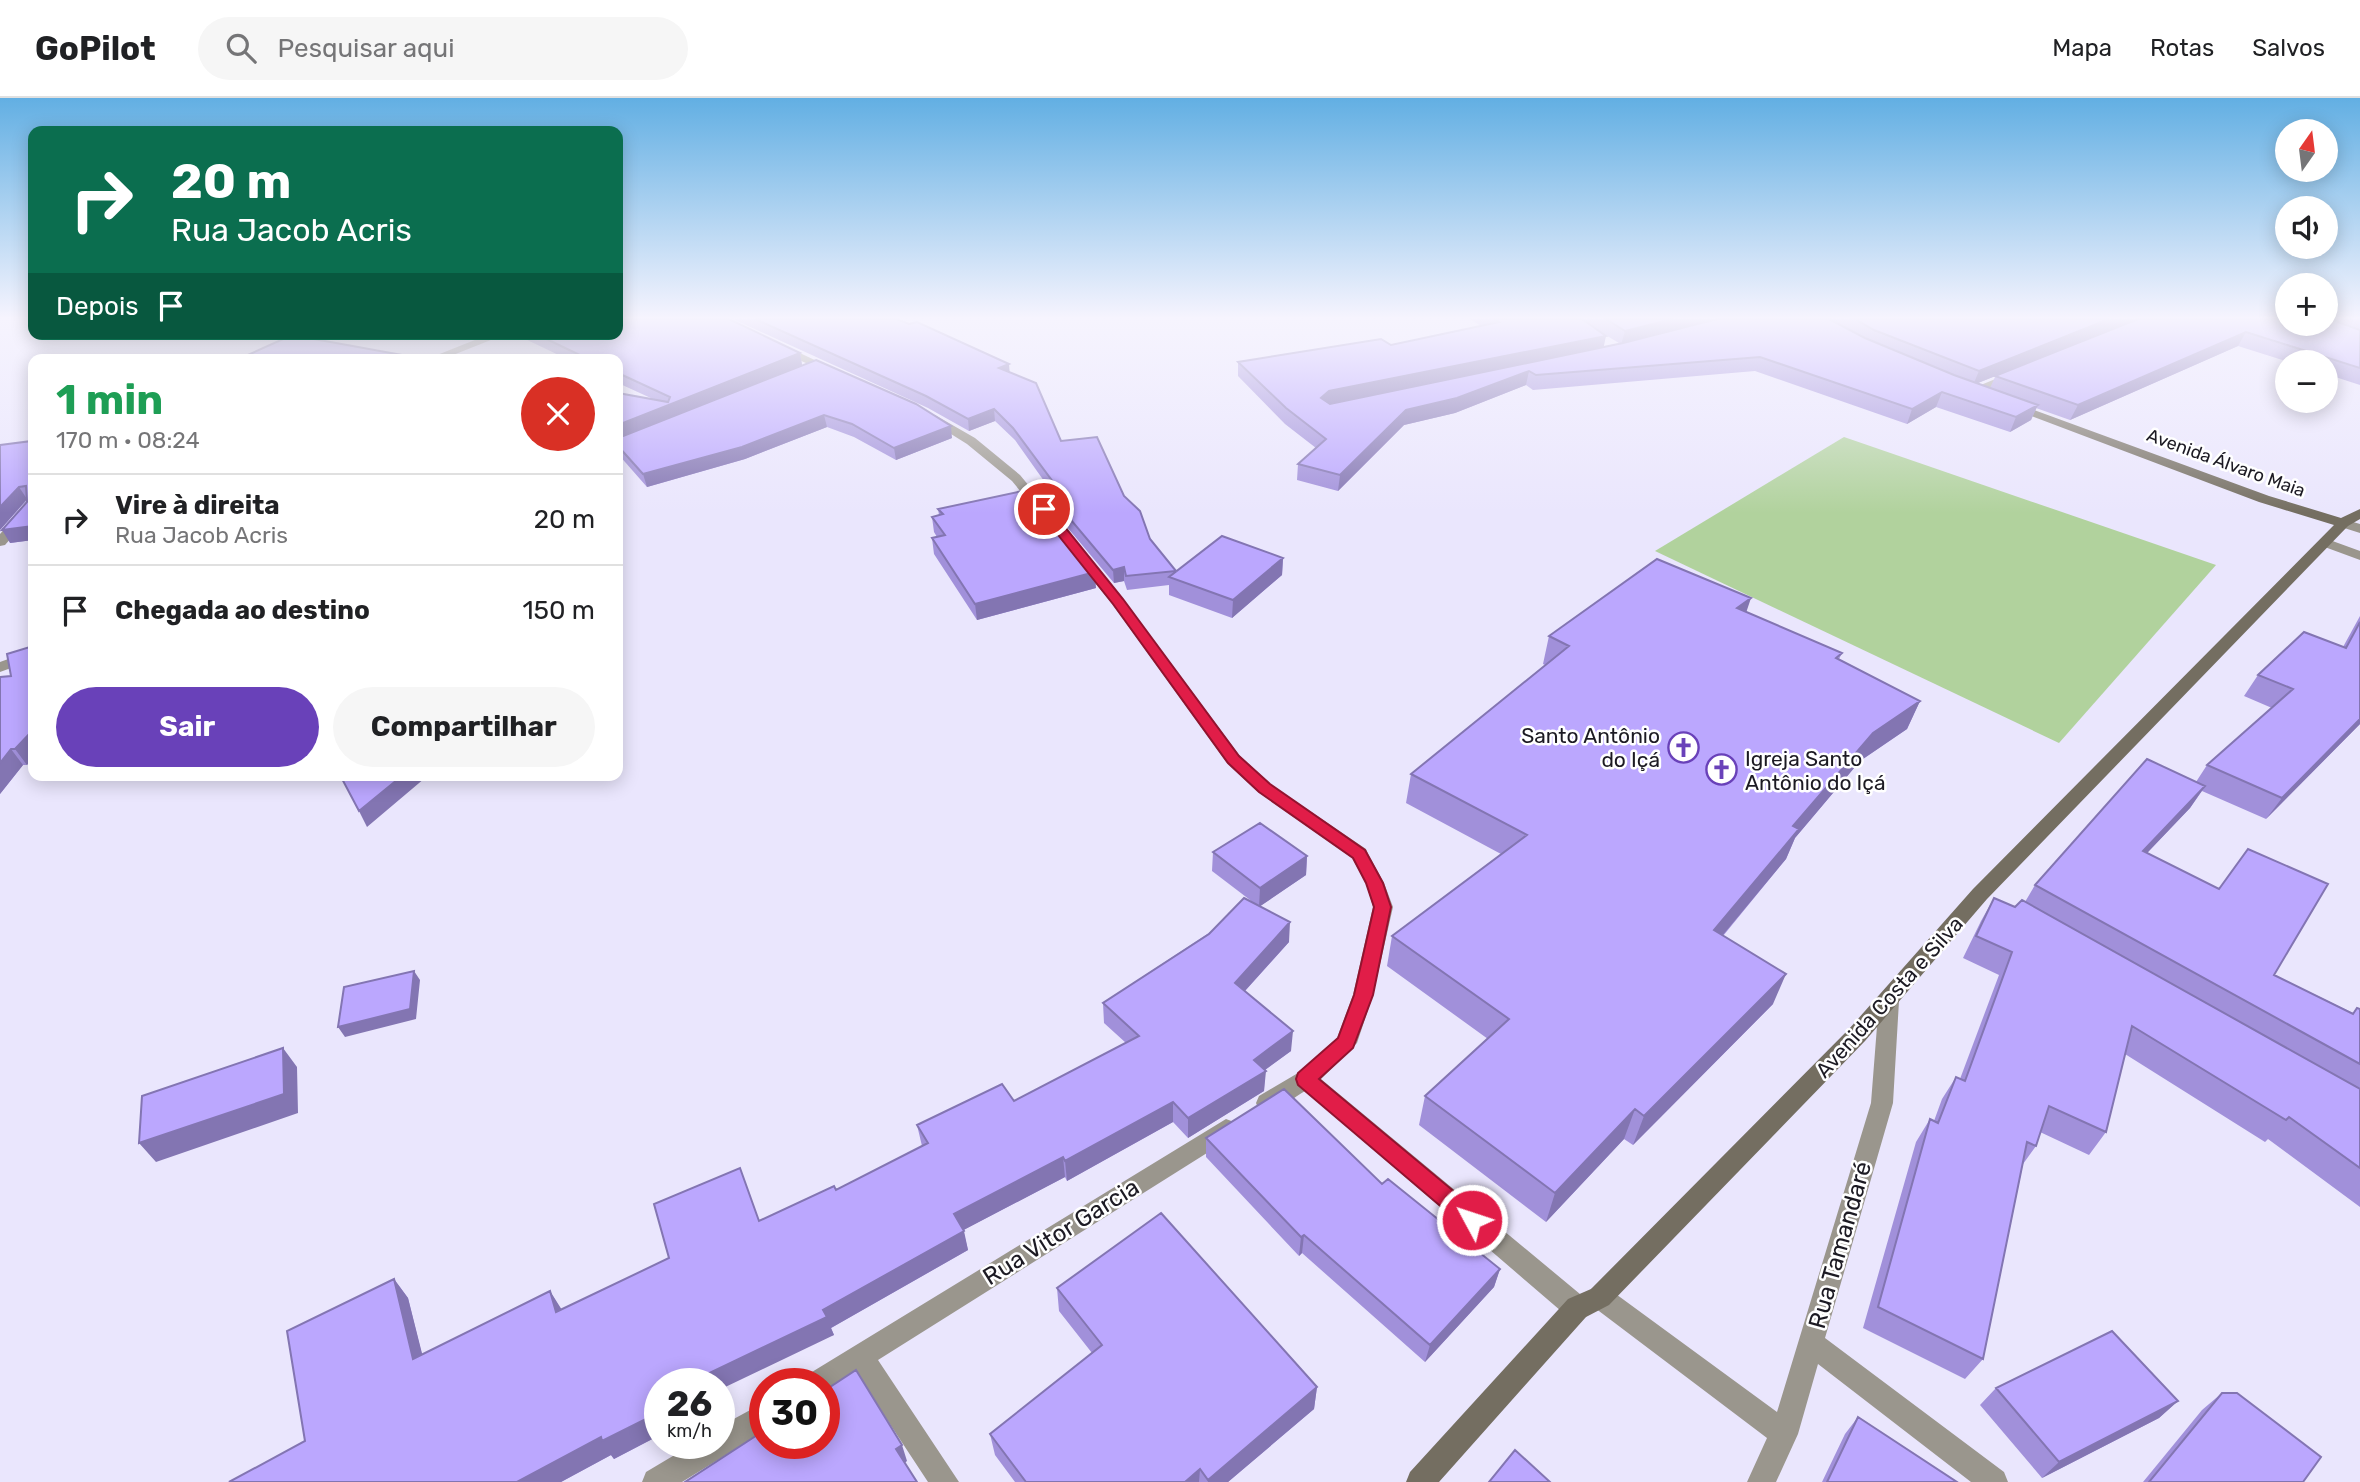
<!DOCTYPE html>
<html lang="pt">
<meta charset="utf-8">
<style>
:root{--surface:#fff;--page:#f6f6f6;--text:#202124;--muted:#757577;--line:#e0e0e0;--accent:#6941b9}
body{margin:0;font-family:Rubik,sans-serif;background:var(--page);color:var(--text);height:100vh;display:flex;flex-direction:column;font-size:26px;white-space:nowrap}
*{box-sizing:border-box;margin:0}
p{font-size:23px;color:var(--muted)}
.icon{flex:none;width:38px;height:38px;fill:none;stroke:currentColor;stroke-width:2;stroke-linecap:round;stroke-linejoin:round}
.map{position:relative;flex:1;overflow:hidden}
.panel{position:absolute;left:28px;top:256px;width:595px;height:427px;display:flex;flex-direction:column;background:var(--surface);border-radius:14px;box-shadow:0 4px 18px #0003}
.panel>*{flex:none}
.hud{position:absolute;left:28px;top:28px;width:595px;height:214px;border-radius:14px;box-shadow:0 4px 18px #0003;background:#0b6e4f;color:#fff;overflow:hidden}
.needle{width:46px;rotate:14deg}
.tools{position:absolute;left:2275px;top:21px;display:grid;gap:14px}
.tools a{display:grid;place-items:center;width:63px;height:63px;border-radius:50%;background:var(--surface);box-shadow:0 4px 18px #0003;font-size:35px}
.speed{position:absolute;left:644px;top:1270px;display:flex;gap:14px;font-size:35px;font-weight:700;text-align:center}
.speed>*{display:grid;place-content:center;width:91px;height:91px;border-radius:50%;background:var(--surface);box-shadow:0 4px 18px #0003;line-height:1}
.speed small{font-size:18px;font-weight:400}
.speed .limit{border:10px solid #d22;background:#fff;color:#111}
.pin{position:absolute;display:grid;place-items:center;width:60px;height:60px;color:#fff;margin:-30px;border:4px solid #fff;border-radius:50%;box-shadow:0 2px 7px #0007}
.me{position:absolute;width:77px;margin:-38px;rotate:310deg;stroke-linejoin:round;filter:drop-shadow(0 0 5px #0008)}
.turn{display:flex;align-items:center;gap:24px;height:147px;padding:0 28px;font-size:32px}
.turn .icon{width:91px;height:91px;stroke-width:2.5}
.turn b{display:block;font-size:49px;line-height:60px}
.then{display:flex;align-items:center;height:66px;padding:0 28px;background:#0003;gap:14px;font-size:26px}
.round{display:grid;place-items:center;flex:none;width:74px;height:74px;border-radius:37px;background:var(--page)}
.head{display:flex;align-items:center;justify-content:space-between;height:119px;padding:0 28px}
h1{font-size:42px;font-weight:700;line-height:52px;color:#1e9e55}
.primary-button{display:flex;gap:14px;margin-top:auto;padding:14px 28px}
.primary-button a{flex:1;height:80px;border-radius:42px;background:var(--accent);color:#fff;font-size:28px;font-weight:700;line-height:80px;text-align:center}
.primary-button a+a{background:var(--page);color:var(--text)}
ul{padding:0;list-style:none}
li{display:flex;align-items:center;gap:21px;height:91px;padding:0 28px;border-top:2px solid var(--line)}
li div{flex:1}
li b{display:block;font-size:26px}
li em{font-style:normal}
header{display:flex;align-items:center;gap:42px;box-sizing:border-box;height:98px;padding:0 35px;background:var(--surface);border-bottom:2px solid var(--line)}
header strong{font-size:33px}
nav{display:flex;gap:38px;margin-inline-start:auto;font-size:24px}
.search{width:490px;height:63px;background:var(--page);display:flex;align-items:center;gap:18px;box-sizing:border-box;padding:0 24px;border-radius:38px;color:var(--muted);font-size:26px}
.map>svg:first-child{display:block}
.green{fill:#b1d29d}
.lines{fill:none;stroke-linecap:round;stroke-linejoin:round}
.street{fill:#9a968d;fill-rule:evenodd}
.secondary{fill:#746e61;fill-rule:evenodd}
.wall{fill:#a190da;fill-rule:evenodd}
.shaded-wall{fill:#8375b2}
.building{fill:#bba7fe;stroke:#8375b2;stroke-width:2}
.route{fill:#e11d48;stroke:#92132f;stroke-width:2}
.labels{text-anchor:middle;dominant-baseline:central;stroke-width:5;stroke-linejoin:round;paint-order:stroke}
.far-street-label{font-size:18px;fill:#1c1a23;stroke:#fff}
.poi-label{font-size:21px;fill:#1c1a23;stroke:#fff;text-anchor:end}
.street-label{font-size:21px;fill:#1c1a23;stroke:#fff}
.near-street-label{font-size:24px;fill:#1c1a23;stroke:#fff}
</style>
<header>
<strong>GoPilot</strong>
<div class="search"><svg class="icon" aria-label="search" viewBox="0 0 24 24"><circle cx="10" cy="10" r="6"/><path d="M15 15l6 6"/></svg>Pesquisar aqui</div>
<nav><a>Mapa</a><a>Rotas</a><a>Salvos</a></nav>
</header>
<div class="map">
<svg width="2360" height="1384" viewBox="0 0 2360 1384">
<rect width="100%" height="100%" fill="#eae6fd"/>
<path class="green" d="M 1844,339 L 2216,467 L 2059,645 L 1655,453 Z"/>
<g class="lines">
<path class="street" d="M 490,236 L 506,236 L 443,261 L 427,261 Z
M 777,248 L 785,248 L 838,273 L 828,275 L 777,252 Z
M 2015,273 L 2021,276 L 2019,278 L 1976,295 L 1966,293 Z
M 927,317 L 935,317 L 975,340 L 1020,377 L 1123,501 L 1239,657 L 1270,686 L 1366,751 L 1368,756 L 1384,785 L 1393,809 L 1373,897 L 1357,945 L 1321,981 L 1586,1201 L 1590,1210 L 1586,1219 L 1577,1222 L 1568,1219 L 1305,993 C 1291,1001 1275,1017 1259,1012 L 1256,1005 L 1259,998 L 1298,975 L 1337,940 L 1353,897 L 1373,809 L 1366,785 L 1352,760 L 1258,694 L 1227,665 L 1113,507 L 1012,383 L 967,346 L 927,321 Z
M 33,403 L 33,415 L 5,447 L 0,448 L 0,436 L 28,404 Z
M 2343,421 L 2360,426 L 2360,435 L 2338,428 L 2336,425 Z
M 2327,441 L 2360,453 L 2360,462 L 2322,448 L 2322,442 Z
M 33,552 L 33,562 L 0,574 L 0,564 Z
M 1889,895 L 1896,897 L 1899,903 L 1893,1005 L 1825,1240 L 2004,1374 L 2008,1384 L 1971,1384 L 1818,1266 L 1798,1336 L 1776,1384 L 1747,1384 L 1767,1340 L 1591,1207 L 1587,1199 L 1591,1191 L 1600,1187 L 1609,1191 L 1777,1314 L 1871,1005 L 1879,903 L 1882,897 Z
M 1226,1021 L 1234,1024 L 1237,1031 L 1234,1038 L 878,1262 L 959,1384 L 928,1384 L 857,1276 L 824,1296 L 824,1286 L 803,1286 L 807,1277 Z
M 765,1304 L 765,1333 L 682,1384 L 642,1384 L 646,1374 L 693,1346 L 719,1346 L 719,1329 Z"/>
<path class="secondary" d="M 2010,306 L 2018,306 L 2269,398 L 2341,420 L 2360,411 L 2360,421 L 2348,428 L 1987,801 L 1865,943 L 1609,1207 L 1586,1219 L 1439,1384 L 1406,1384 L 1410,1374 L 1568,1201 L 1591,1191 L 1849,931 L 1973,791 L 2334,427 L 2259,404 L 2010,310 Z"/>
</g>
<path class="wall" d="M 733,221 L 897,221 L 1010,275 L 1061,343 L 1124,398 L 1150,441 L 1176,474 L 1283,460 L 1282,477 L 1232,520 L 1169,497 L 1169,487 L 1127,492 L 1124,483 L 1114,485 L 1046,404 L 1045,391 L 1049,390 L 1015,342 L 995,323 L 969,333 L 928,310 Z
M 1470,221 L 2360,221 L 2360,287 L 2326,276 L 2326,264 L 2289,264 L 2238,248 L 2070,322 L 2036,310 L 2031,322 L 2010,334 L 1936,309 L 1907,326 L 1755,273 L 1533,292 L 1526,287 L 1455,315 L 1404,327 L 1338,393 L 1297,382 L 1298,366 L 1316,350 L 1285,326 L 1238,278 L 1238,264 L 1391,247 L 1481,228 ZM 1604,236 L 1619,245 L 1620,246 L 1604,249 ZM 1993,279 L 1995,279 L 1990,290 L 1978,285 Z
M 522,236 L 618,236 L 800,255 L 802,267 L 952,340 L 896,362 L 854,339 L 827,329 L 745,361 L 647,389 L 618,356 L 618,295 L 653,301 L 618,285 L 618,261 L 567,261 L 523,240 Z
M 31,343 L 33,442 L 10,445 L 27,402 L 0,432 Z
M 938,411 L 1096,490 L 977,522 L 934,456 L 932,440 L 937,439 L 934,434 L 932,419 L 939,417 Z
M 1746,514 L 1842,555 L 1839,561 L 1920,603 L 1907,631 L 1860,663 L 1795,740 L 1786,761 L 1723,838 L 1773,906 L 1633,1047 L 1624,1041 L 1546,1124 L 1419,1027 L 1425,998 L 1488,941 L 1387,868 L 1392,838 L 1501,756 L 1406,705 L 1411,676 L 1545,567 L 1543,566 L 1549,538 Z
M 2360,518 L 2360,626 L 2266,721 L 2202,693 L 2190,710 L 2147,755 L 2219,791 L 2248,751 L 2274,877 L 2353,915 L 2357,910 L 2360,911 L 2360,1109 L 2268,1041 L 2265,1044 L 2125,956 L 2106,1034 L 2089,1057 L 2040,1034 L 2036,1048 L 2023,1066 L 1983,1261 L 1965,1281 L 1863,1230 L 1916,1044 L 1930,1021 L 1934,1023 L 1942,1001 L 1956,979 L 1960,981 L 1999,877 L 1963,860 L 1981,823 L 1994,800 L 2015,809 L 2025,804 L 2035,787 L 2196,684 L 2207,667 L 2272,610 L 2244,598 L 2258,577 L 2343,549 Z
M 33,548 L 33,660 L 27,667 L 23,667 L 0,696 L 11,578 Z
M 1213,754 L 1307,758 L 1306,777 L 1260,808 L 1289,844 L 1245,893 L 1291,953 L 1265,972 L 1264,993 L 1188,1040 L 1173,1024 L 1067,1083 L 1065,1079 L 963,1132 L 968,1152 L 831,1230 L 834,1237 L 660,1286 L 660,1337 L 614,1361 L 611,1357 L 561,1384 L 229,1384 L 305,1343 L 394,1181 L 408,1200 L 422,1257 L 550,1193 L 561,1212 L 759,1123 L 836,1092 L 922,1048 L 917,1027 L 1014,1003 L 1126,945 L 1104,925 L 1103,905 L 1254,805 L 1212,773 Z
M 1206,1040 L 1382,1086 L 1500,1171 L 1494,1189 L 1425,1264 L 1302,1155 L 1299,1158 L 1206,1059 Z
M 1057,1190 L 1317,1289 L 1314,1311 L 1228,1384 L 1015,1384 L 995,1357 L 990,1336 L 1092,1255 L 1059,1213 Z
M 1996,1290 L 2178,1303 L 2159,1320 L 2042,1380 L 1980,1307 Z
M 2222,1295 L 2303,1384 L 2143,1384 L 2202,1312 Z
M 1858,1319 L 1957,1384 L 1822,1384 L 1845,1336 Z"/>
<path class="shaded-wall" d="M 1673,221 L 1726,221 L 1621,247 L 1625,233 Z
M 2109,221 L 2137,221 L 1973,287 L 1979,273 Z
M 2246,234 L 2238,248 L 2070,322 L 2078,307 Z
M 1606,238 L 1603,252 L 1327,307 L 1321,300 L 1329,293 Z
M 800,255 L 802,267 L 618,341 L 618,327 Z
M 1009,266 L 1010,278 L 999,270 Z
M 1529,273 L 1526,287 L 1455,315 L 1404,327 L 1338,393 L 1340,377 L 1406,312 Z
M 1942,294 L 1936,309 L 1907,326 L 1912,311 Z
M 2038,307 L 2031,322 L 2010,334 L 2016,319 Z
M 994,311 L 995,323 L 969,333 L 968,321 Z
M 824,317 L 827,329 L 745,361 L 647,389 L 643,376 Z
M 951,328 L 952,340 L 896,362 L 894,350 Z
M 19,389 L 27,401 L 0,432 L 0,409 Z
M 33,428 L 33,442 L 10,445 L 2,432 Z
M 1283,460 L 1282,477 L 1232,520 L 1233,502 Z
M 1124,469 L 1124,483 L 1114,485 L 1113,472 Z
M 1095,474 L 1096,490 L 977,522 L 975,506 Z
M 1751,500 L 1742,527 L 1737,510 Z
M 1920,603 L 1907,631 L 1860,663 L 1795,740 L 1786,761 L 1702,862 L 1714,832 L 1793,728 L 1873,635 Z
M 2360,621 L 2360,626 L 2266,721 L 2282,700 Z
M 33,632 L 33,660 L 27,667 L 15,651 Z
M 11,651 L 23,667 L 0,696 L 0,665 Z
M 403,677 L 424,677 L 425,680 L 367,729 L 359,713 Z
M 2205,688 L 2190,710 L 2128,775 L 2143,753 Z
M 1307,758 L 1306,777 L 1259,809 L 1260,790 Z
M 1290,824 L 1289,844 L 1234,905 L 1235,885 Z
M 414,873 L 420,882 L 416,921 L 345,939 L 338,929 Z
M 1786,876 L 1773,906 L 1633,1047 L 1644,1018 Z
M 1293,933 L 1291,953 L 1258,977 L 1266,973 L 1264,993 L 1188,1040 L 1188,1020 L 1254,962 Z
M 283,950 L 297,969 L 298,1015 L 156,1064 L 139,1045 Z
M 1173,1004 L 1173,1024 L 1067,1083 L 1065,1063 Z
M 1635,1011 L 1624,1041 L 1546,1124 L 1555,1095 Z
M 1063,1059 L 1065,1079 L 958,1135 L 954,1116 Z
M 964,1133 L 968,1152 L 831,1230 L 834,1237 L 719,1292 L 719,1286 L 705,1286 L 703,1278 L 823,1212 Z
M 1304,1137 L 1302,1155 L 1299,1158 L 1301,1139 Z
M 1500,1171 L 1494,1189 L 1425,1264 L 1430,1247 Z
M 394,1181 L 408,1200 L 428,1279 L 413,1261 Z
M 550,1193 L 562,1212 L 556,1214 Z
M 1317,1289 L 1314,1311 L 1228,1384 L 1208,1384 L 1208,1382 Z
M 2178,1303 L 2159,1320 L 2042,1380 L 2059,1364 Z
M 660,1314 L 660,1337 L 614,1361 L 611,1357 L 561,1384 L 517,1384 L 601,1339 Z
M 902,1347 L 907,1363 L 901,1368 L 896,1351 Z
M 1200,1371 L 1199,1384 L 1185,1384 Z"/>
<path class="building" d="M 618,221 L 729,221 L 800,255 L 618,327 L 618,295 L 668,304 L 670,299 L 618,275 L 618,261 L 588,261 L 536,236 L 618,236 Z
M 755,221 L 897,221 L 909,226 L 917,224 L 1009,266 L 999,270 L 1036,285 L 1061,343 L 1097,339 L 1124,398 L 1140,413 L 1150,441 L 1176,473 L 1126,478 L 1124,469 L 1113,472 L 1045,391 L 1056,388 L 1013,330 L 994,311 L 968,321 L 926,298 Z
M 1494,221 L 1582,221 L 1606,238 L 1329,293 L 1321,300 L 1330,306 L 1623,245 L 1717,221 L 1829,221 L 1865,240 L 1954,277 L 2038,307 L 2016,319 L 1942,294 L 1912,311 L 1760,259 L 1536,277 L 1529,273 L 1457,300 L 1406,312 L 1340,377 L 1298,366 L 1326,341 L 1286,310 L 1238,264 L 1381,241 L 1391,247 L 1499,224 Z
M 1606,221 L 1673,221 L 1625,233 Z
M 1855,221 L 2109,221 L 1979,273 L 1874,232 Z
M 2138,221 L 2287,221 L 2287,226 L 2326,226 L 2326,221 L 2330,221 L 2360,232 L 2360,270 L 2246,234 L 2078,307 L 1995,278 Z
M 292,237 L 424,261 L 239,261 Z
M 816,262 L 916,306 L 951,328 L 894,350 L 852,326 L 824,317 L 742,349 L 643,376 L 618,348 L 618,340 Z
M 31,311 L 33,311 L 33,428 L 2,432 L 27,404 L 26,388 L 19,389 L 0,409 L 0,347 L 31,343 Z
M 1027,392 L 1095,474 L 975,506 L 932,440 L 945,437 L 932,419 L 943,416 L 938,411 Z
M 1222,438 L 1283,460 L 1233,502 L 1169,479 Z
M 1657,461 L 1751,500 L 1737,510 L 1842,555 L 1836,560 L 1920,603 L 1873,635 L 1793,728 L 1799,731 L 1714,832 L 1786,876 L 1644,1018 L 1635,1011 L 1555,1095 L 1425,998 L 1509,921 L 1392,838 L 1527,737 L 1411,676 L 1569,548 L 1549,538 Z
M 2360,524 L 2360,621 L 2282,700 L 2207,667 L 2293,591 L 2258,577 L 2304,534 L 2346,550 Z
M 33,548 L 33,632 L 15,651 L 11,651 L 0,665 L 0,579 L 11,578 L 7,556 Z
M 2147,661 L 2205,688 L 2143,753 L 2219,791 L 2248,751 L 2328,786 L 2274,877 L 2353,916 L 2357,910 L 2360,911 L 2360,966 L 2035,787 Z
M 340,677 L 403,677 L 359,713 Z
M 1260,725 L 1307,758 L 1260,790 L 1213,754 Z
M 1244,800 L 1290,824 L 1235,885 L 1293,933 L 1254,962 L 1266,973 L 1188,1020 L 1173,1004 L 1065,1063 L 1063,1059 L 954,1116 L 964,1133 L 823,1212 L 827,1219 L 703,1278 L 705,1286 L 660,1286 L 660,1314 L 602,1343 L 601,1339 L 517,1384 L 229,1384 L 305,1343 L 287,1233 L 394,1181 L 413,1261 L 550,1193 L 556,1214 L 669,1160 L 654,1106 L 740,1070 L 759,1123 L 834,1088 L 836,1092 L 928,1045 L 917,1027 L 1002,986 L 1014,1003 L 1139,938 L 1103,905 L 1209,836 Z
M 1994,800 L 2015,809 L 2022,802 L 2360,991 L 2360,1070 L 2289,1019 L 2286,1022 L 2132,928 L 2106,1034 L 2049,1008 L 2036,1048 L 2027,1044 L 1983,1261 L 1878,1209 L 1930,1021 L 1938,1025 L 1956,979 L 1965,983 L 2012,854 L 1976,838 Z
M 414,873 L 410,911 L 338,929 L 344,889 Z
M 283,950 L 284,996 L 139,1045 L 142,998 Z
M 1284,991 L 1382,1086 L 1388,1081 L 1500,1171 L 1430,1247 L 1304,1137 L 1301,1139 L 1206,1040 Z
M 1161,1115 L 1317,1289 L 1208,1382 L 1200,1371 L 1185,1384 L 1026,1384 L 990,1336 L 1102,1247 L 1057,1190 Z
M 2112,1233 L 2178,1303 L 2059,1364 L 1996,1290 Z
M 856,1272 L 902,1347 L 896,1351 L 917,1384 L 685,1384 L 765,1332 L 765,1346 L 824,1346 L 824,1293 Z
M 2222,1295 L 2237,1295 L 2321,1359 L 2303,1384 L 2149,1384 Z
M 1858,1319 L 1957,1384 L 1827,1384 Z
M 1515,1352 L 1550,1384 L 1489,1384 Z"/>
<linearGradient id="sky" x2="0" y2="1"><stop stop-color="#62afe3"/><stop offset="0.53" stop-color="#f6f4fe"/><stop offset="1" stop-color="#f6f4fe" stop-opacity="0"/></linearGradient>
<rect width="2360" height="415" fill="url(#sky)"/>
<path class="route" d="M 1044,407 L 1048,408 L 1123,501 L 1239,658 L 1270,686 L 1365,752 L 1383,785 L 1391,809 L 1373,897 L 1353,950 L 1319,981 L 1480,1115 L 1483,1122 L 1480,1129 L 1472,1132 L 1465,1129 L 1298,987 L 1296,981 L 1298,975 L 1338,940 L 1354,897 L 1374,809 L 1366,785 L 1353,760 L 1259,694 L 1228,665 L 1113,506 L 1039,413 L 1039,408 Z"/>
<defs>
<symbol id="church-ring" viewBox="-11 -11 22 22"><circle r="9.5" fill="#fff" stroke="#6941b9" stroke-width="1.5"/><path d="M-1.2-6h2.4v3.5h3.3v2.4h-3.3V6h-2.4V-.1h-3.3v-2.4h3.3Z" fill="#6941b9"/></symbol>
</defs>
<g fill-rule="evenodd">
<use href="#church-ring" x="1666" y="632" width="35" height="35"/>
<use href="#church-ring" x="1704" y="654" width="35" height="35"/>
</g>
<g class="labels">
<g class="far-street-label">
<text transform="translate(2226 365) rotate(20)">Avenida Álvaro Maia</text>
</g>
<g class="poi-label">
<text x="1660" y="637">Santo Antônio<tspan x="1660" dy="24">do Içá</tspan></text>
<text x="1745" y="660" text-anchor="start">Igreja Santo<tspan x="1745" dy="24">Antônio do Içá</tspan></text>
</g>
<g class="street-label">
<text transform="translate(1889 899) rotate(-48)">Avenida Costa e Silva</text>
</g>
<g class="near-street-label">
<text transform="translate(1061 1134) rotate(-32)">Rua Vitor Garcia</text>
<text transform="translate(1840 1147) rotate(-74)">Rua Tamandaré</text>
</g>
</g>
</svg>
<div class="tools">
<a><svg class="needle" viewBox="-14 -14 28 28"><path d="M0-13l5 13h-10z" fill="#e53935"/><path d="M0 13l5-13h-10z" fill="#757577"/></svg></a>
<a><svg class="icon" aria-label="sound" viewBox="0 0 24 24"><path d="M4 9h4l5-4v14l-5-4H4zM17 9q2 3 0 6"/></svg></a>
<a>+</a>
<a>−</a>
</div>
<div class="speed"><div>26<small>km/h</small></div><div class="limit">30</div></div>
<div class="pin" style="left:1044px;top:411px;background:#d93025"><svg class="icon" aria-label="arrive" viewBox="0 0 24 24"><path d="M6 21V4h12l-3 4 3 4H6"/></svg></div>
<svg class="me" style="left:1472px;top:1122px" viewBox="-20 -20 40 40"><circle r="17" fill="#e11d48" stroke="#fff" stroke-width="3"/><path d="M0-11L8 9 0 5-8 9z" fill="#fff"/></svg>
<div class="hud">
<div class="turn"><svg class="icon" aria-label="right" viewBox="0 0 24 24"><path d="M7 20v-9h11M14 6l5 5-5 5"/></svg><div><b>20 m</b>Rua Jacob Acris</div></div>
<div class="then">Depois<svg class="icon" aria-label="arrive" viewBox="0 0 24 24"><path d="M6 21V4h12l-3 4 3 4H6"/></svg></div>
</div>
<section class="panel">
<div class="head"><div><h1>1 min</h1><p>170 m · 08:24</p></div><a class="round" style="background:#d93025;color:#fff"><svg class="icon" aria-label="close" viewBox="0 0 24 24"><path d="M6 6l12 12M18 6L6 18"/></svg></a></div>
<ul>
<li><svg class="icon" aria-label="right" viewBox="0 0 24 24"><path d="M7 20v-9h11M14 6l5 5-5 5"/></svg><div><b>Vire à direita</b><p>Rua Jacob Acris</p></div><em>20 m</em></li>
<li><svg class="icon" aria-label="arrive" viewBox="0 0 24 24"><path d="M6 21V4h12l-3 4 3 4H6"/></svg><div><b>Chegada ao destino</b></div><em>150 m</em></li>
</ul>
<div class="primary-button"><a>Sair</a><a>Compartilhar</a></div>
</section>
</div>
